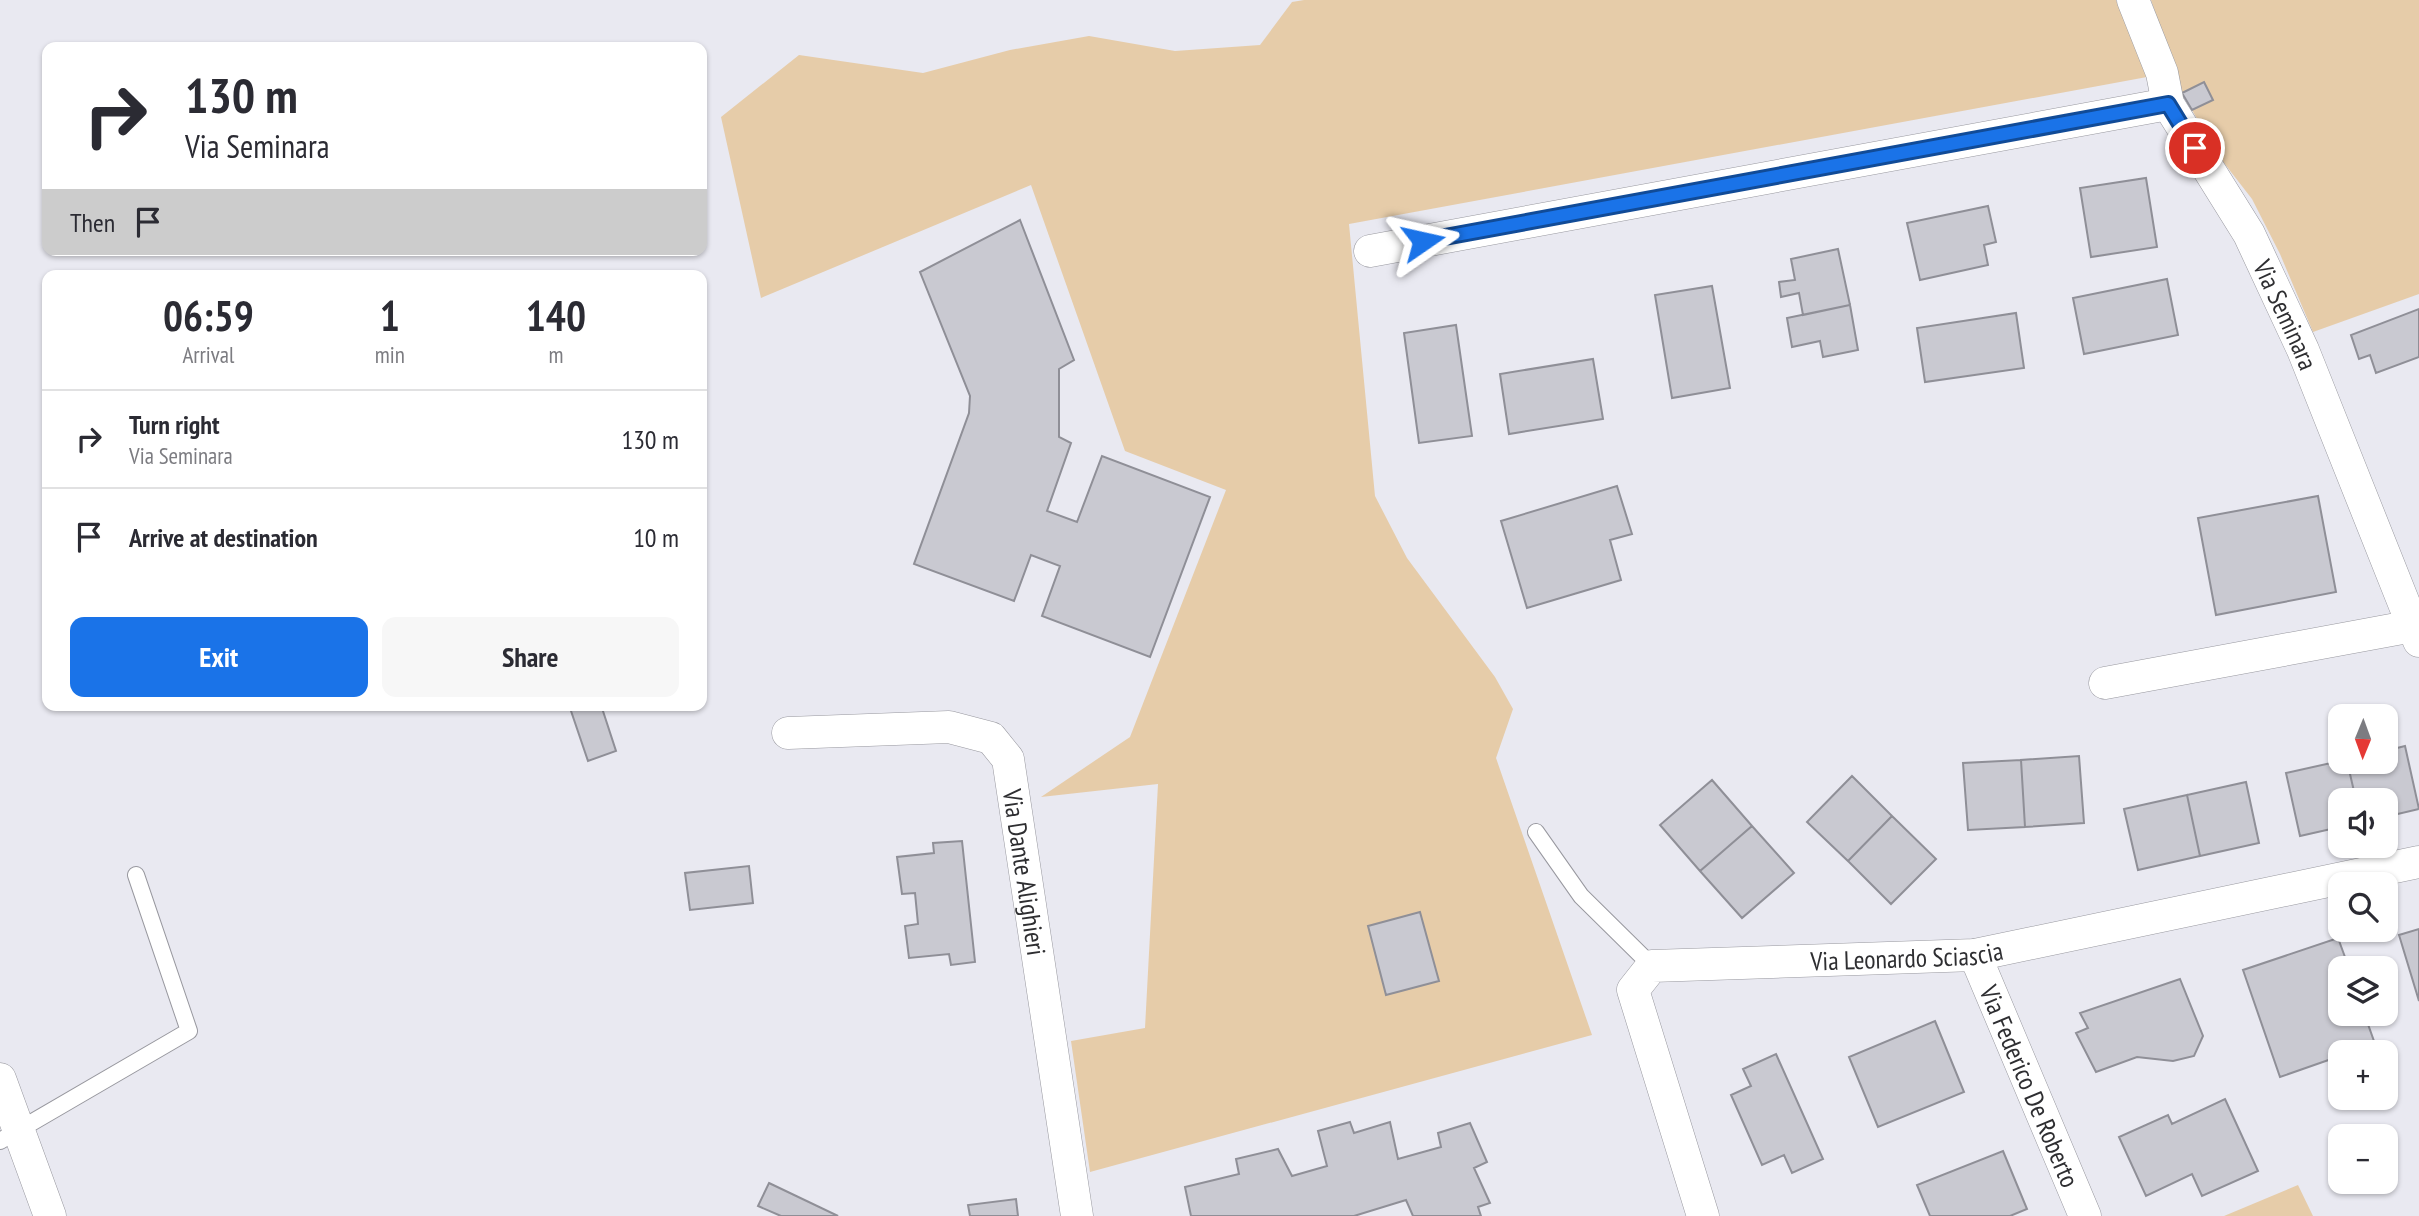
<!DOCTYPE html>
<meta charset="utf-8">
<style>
:root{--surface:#fff;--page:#f7f7f7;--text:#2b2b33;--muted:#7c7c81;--line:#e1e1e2;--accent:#1a73e8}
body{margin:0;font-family:"PT Sans Narrow",sans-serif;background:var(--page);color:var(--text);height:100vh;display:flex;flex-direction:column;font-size:26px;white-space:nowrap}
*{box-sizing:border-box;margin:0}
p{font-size:23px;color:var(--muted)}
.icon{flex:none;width:38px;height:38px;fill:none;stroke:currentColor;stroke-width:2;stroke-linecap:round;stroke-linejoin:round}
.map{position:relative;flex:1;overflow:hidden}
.details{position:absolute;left:42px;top:270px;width:665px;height:441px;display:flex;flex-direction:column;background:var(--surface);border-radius:14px;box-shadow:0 2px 5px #0004}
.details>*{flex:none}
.top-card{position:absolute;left:42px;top:42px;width:665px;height:214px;border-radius:14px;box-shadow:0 2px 5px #0004;background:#fff;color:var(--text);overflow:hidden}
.needle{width:46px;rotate:181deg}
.tools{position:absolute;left:2328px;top:704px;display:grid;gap:14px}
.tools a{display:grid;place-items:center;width:70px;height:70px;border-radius:14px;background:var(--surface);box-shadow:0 2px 5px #0004;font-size:35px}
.pin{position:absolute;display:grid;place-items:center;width:60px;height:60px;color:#fff;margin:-30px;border:4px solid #fff;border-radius:50%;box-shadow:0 2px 7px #0007}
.me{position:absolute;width:77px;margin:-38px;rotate:79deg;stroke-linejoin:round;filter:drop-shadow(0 0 5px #0008)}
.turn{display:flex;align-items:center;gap:24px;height:147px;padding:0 28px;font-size:32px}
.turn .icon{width:91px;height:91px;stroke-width:2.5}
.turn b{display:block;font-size:49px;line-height:60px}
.then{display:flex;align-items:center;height:66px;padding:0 28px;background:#0003;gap:14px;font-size:26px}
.eta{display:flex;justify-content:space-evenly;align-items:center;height:119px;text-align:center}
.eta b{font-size:42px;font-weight:800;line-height:49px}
.primary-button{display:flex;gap:14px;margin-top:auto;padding:14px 28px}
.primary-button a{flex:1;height:80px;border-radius:14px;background:var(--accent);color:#fff;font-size:28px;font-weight:800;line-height:80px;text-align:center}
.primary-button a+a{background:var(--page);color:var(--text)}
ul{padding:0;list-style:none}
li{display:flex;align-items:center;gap:21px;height:98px;padding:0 28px;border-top:2px solid var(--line)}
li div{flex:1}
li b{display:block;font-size:26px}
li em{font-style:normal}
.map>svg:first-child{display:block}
.green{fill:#e6cca9}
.building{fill:#c9c9d1;stroke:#8f8f97;stroke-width:2}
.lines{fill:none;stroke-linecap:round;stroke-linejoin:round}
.lane-casing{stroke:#98989f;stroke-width:18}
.street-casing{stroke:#98989f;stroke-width:33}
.lane{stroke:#fff;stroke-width:16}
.street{stroke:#fff;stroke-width:32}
.route-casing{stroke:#114b97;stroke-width:18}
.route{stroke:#1a73e8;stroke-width:12}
.labels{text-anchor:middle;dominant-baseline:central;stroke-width:5;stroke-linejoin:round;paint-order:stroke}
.street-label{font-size:26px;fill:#2e2e31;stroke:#fff}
</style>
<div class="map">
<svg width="2419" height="1216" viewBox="0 0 2419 1216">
<rect width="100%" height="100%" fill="#e9e9f1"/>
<path class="green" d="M 1304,0 L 2116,0 L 2147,77 L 1349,224 L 1375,496 L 1407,558 L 1495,677 L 1513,709 L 1496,758 L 1592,1035 L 1090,1172 L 1071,1041 L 1145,1028 L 1158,784 L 1041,797 L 1130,737 L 1226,490 L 1125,451 L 1031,185 L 761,298 L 721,117 L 799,55 L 923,73 L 1010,50 L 1089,36 L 1175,51 L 1260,45 L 1292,2 Z
M 2151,0 L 2419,0 L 2419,294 L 2313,332 L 2280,254 L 2252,199 L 2217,154 L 2192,110 L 2213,99 L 2204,82 L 2182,93 Z
M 2298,1185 L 2313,1216 L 2224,1216 Z"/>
<path class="building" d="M 2204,82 L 2213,100 L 2192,110 L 2182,93 Z
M 2146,178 L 2157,247 L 2091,257 L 2080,188 Z
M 1988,206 L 1996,242 L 1984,245 L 1988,265 L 1920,280 L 1907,223 Z
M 1020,220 L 1074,360 L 1059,369 L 1059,437 L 1071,443 L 1047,511 L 1077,522 L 1102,456 L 1210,497 L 1150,657 L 1042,616 L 1060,566 L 1031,555 L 1014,601 L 914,564 L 969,413 L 970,396 L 920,272 Z
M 1838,249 L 1850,305 L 1803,315 L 1799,293 L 1781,297 L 1779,282 L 1795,280 L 1791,259 Z
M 2167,279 L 2178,335 L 2084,354 L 2073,298 Z
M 1712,286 L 1730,388 L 1672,398 L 1655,295 Z
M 1850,305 L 1858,350 L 1823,357 L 1820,341 L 1792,347 L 1787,318 Z
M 2419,309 L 2419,357 L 2376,373 L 2370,355 L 2359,359 L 2351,335 Z
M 2016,313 L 2024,368 L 1925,382 L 1917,328 Z
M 1456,325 L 1472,436 L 1419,443 L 1404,333 Z
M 1593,359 L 1603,419 L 1509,434 L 1500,374 Z
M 1617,486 L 1632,534 L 1610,540 L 1621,580 L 1527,608 L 1501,521 Z
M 2318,496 L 2336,592 L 2216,615 L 2198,518 Z
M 569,705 L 601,705 L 616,751 L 588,761 Z
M 2405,746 L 2419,809 L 2385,817 L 2385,800 L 2356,800 L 2347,761 L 2385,761 L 2385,751 Z
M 2079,756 L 2084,823 L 2025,827 L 2021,760 Z
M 2021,760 L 2025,827 L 1968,830 L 1963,763 Z
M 2340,761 L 2347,761 L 2356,800 L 2340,800 L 2340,827 L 2300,836 L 2286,773 Z
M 1852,776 L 1892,816 L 1848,861 L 1807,822 Z
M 1712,780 L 1752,826 L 1700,871 L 1660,825 Z
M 2246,782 L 2259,843 L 2200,856 L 2187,795 Z
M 2187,795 L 2200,856 L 2138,870 L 2124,809 Z
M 1892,816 L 1936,859 L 1891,904 L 1848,861 Z
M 1752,826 L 1794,873 L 1742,918 L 1700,871 Z
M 962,841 L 975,962 L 951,965 L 949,954 L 909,958 L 905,926 L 918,924 L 915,893 L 902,894 L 897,857 L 934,853 L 933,843 Z
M 749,866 L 753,903 L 690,910 L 685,873 Z
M 1420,912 L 1439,981 L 1386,995 L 1368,926 Z
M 2419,929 L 2419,1001 L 2399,935 Z
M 2338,938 L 2349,968 L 2340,968 L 2340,1013 L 2364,1013 L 2375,1044 L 2353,1052 L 2340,1052 L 2340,1056 L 2280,1077 L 2243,970 Z
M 2180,979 L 2203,1036 L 2194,1056 L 2173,1061 L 2137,1057 L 2096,1072 L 2076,1033 L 2088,1028 L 2080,1013 Z
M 1935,1021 L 1964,1092 L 1878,1127 L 1849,1057 Z
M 1776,1054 L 1823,1159 L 1792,1173 L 1784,1155 L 1762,1165 L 1731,1095 L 1751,1086 L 1743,1069 Z
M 2225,1099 L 2258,1171 L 2202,1196 L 2192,1174 L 2146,1196 L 2119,1137 L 2168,1115 L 2172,1124 Z
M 1350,1122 L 1354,1133 L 1390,1122 L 1398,1159 L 1441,1147 L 1438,1133 L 1470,1123 L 1487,1162 L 1474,1168 L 1490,1203 L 1478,1207 L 1481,1216 L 1413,1216 L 1406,1200 L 1354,1216 L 1191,1216 L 1185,1187 L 1239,1174 L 1236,1159 L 1278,1149 L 1292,1176 L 1327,1166 L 1318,1131 Z
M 2003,1151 L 2027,1209 L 2010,1216 L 1930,1216 L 1917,1185 Z
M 769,1183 L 838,1216 L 781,1216 L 758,1206 Z
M 1016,1199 L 1018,1216 L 970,1216 L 968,1205 Z"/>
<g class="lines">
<defs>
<path id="lane" d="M 1536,832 L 1581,896 L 1652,966
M 0,1141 L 189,1031 L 136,875"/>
<g id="street">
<path id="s1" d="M 2133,0 L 2162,73 L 2168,104 L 2249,234 L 2303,350 L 2419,641"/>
<path d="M 1370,251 L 2168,104"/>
<path d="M 2105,683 L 2413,626"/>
<path id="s2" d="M 788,733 L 949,727 L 991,738 L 1008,759 L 1077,1216"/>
<path id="s3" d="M 1975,955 L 2085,1216"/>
<path d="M 0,1079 L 50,1216"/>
<path id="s4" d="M 1703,1216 L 1633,990 L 1652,966 L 1975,955 L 2419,862"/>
</g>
</defs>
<use href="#lane" class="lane-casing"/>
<use href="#street" class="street-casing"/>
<use href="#lane" class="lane"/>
<use href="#street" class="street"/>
</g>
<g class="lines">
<defs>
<path id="route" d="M 1423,241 L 2168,104 L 2195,148"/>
</defs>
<use href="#route" class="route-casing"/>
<use href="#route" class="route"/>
</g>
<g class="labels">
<g class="street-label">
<text stroke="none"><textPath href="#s1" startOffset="352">Via Seminara</textPath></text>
<text stroke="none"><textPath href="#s2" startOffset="346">Via Dante Alighieri</textPath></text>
<text stroke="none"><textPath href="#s4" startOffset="522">Via Leonardo Sciascia</textPath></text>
<text stroke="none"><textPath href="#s3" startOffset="142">Via Federico De Roberto</textPath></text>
</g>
</g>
</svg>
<div class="tools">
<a><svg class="needle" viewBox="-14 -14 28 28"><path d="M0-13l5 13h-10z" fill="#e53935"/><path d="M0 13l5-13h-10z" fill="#7c7c81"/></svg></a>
<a><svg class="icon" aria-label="sound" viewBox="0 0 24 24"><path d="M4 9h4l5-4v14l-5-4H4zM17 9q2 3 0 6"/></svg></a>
<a><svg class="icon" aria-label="search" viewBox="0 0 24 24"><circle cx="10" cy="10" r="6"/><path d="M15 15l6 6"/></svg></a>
<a><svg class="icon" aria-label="layers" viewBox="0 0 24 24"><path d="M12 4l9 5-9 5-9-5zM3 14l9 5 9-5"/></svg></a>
<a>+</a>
<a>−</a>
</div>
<div class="pin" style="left:2195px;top:148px;background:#d93025"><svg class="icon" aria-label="arrive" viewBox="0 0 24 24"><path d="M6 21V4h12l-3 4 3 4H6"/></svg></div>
<svg class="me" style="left:1423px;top:241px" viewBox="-20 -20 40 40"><path d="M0-17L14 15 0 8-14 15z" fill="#1a73e8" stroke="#fff" stroke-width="4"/></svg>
<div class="top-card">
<div class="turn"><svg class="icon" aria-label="right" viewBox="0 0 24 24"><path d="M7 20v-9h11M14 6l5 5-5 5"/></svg><div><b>130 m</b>Via Seminara</div></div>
<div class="then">Then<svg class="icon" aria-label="arrive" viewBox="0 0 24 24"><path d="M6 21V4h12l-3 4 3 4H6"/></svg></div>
</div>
<section class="details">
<div class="eta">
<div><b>06:59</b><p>Arrival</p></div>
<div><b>1</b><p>min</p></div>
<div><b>140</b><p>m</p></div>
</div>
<ul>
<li><svg class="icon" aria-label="right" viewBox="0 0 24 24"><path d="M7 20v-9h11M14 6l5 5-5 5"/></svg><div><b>Turn right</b><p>Via Seminara</p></div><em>130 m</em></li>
<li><svg class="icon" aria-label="arrive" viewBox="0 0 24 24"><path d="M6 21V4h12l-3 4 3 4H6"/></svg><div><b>Arrive at destination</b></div><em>10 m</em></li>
</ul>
<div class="primary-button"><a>Exit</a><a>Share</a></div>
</section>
</div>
